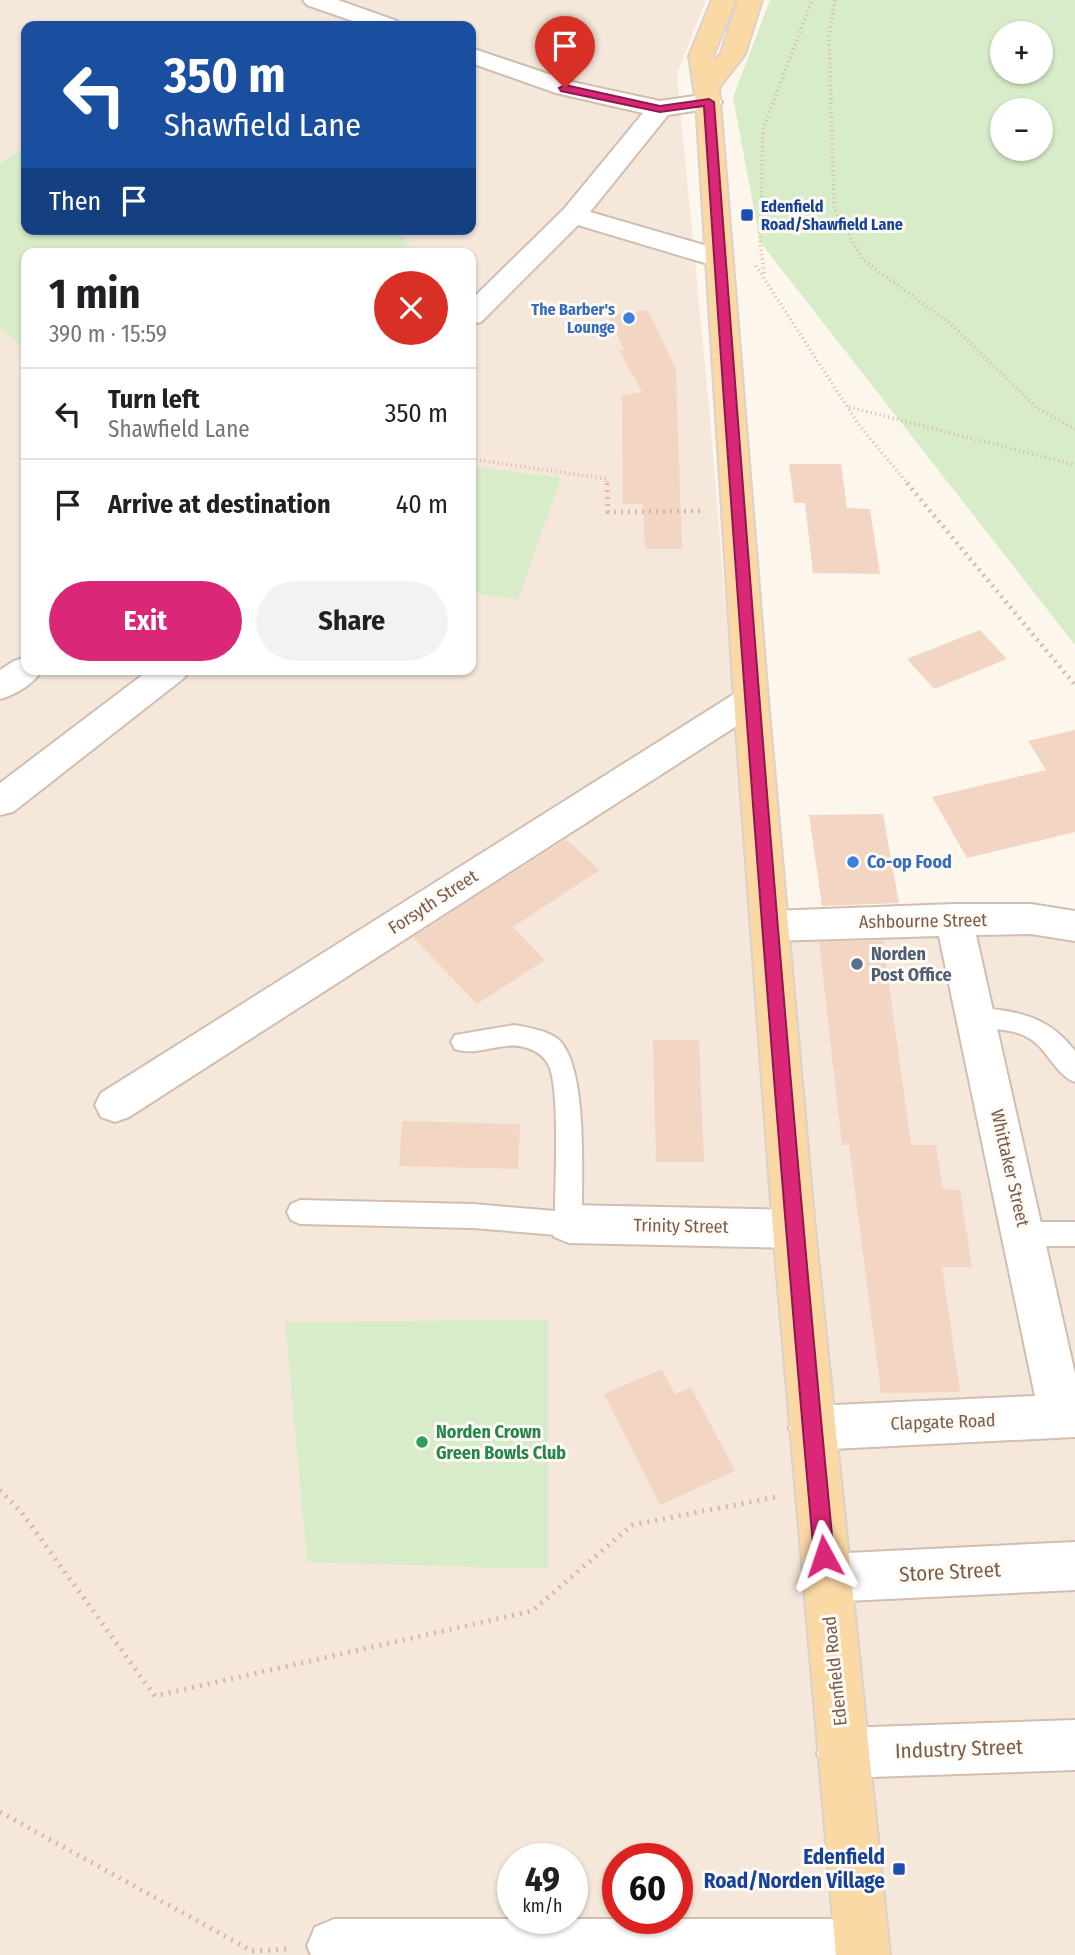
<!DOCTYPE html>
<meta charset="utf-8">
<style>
:root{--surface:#fff;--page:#f2f2f2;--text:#202124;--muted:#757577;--line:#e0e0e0;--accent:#db2777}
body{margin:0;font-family:"Fira Sans Condensed",sans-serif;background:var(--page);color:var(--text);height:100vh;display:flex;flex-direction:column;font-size:26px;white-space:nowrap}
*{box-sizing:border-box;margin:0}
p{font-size:23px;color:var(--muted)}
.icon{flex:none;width:38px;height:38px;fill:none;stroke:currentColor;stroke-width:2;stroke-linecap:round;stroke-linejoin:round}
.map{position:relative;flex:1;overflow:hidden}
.panel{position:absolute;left:21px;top:248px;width:455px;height:427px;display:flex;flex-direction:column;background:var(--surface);border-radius:14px;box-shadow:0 2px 5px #0004}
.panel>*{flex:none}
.top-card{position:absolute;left:21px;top:21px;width:455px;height:214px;border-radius:14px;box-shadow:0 2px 5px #0004;background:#1a4fa0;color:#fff;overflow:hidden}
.buttons{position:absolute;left:990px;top:21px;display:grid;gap:14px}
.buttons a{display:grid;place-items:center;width:63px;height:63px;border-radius:50%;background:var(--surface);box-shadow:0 2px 5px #0004;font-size:35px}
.speed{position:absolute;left:497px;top:1843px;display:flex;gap:14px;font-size:35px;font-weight:700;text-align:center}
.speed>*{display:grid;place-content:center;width:91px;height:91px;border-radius:50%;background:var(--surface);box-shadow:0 2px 5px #0004;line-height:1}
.speed small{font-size:18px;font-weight:400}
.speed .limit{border:10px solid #d22;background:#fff;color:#111}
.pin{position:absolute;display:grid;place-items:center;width:60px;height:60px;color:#fff;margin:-72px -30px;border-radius:50% 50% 50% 0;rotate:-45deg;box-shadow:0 0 7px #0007}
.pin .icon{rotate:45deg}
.me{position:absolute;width:77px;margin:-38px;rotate:355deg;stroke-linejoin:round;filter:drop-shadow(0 0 5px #0008)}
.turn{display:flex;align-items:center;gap:24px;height:147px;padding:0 28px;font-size:32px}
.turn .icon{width:91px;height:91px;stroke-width:2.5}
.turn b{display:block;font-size:49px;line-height:60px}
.then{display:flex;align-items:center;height:66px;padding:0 28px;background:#0003;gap:14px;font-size:26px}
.round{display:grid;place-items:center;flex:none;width:74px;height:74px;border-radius:37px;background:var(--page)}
.summary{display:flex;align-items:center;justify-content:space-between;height:119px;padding:0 28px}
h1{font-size:42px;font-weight:700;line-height:52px}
.primary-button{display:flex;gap:14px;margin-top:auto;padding:14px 28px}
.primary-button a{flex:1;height:80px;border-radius:42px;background:var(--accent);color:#fff;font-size:28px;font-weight:700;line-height:80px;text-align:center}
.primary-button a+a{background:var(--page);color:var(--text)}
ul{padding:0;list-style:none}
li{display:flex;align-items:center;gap:21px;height:91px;padding:0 28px;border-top:2px solid var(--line)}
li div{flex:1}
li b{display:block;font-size:26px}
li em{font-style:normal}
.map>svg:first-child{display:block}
.residential{fill:#f5e8da;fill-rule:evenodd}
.green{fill:#d8ecc9;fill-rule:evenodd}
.building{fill:#f3d5c3}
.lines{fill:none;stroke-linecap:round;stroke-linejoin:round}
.service-casing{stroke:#d1beb0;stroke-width:4}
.minor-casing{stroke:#d1beb0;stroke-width:4}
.primary-casing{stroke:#dad1cd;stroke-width:4}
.path-far2{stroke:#d9b8a5;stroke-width:3.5;stroke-dasharray:1 3.5;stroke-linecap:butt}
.path-far1{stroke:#d9b8a5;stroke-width:4.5;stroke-dasharray:2 5;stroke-linecap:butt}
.path{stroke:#d9b8a5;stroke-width:5;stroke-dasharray:2 6;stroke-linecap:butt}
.service{fill:#fff;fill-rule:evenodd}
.minor{fill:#fff;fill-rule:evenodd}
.primary{fill:#fbd9a5;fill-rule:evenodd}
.route{fill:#db2777;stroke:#8e194d;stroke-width:2}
.transit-dot{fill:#1a4fb4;stroke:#fffaf3;stroke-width:2.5}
.shop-dot{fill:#3f7fe0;stroke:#fffaf3;stroke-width:2.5}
.service-dot{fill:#5c6f8a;stroke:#fffaf3;stroke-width:2.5}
.leisure-dot{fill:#2e9e5b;stroke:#fffaf3;stroke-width:2.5}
.labels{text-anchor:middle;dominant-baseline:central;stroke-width:6;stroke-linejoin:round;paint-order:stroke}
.far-transit-label{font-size:16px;font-weight:bold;fill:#164399;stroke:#fffaf3;text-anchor:start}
.far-shop-label{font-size:16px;font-weight:bold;fill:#366cbe;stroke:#fffaf3;text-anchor:end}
.shop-label{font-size:18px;font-weight:bold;fill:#366cbe;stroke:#fffaf3;text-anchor:start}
.street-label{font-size:18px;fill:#7a5c4d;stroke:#fffaf3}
.service-label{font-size:18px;font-weight:bold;fill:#4e5e75;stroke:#fffaf3;text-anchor:start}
.leisure-label{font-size:18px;font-weight:bold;fill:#27864d;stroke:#fffaf3;text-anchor:start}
.near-street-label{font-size:21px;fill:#7a5c4d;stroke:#fffaf3}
.near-transit-label{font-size:21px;font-weight:bold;fill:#164399;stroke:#fffaf3;text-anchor:end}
</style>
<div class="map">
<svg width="1075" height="1955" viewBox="0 0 1075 1955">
<rect width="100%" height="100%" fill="#fdf6ec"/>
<path class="residential" d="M 0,0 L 706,0 L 677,74 L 710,417 L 751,920 L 1075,913 L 1075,1955 L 0,1955 ZM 26,26 L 471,26 L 471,229 L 26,229 ZM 26,254 L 471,254 L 471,670 L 26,670 ZM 513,1858 L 572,1858 L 572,1918 L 513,1918 ZM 618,1858 L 677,1858 L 677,1918 L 618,1918 Z"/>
<path class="green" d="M 770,0 L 1075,0 L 1075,645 L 760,242 L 733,97 ZM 1003,33 L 1041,33 L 1041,72 L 1003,72 ZM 1003,110 L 1041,110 L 1041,149 L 1003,149 Z
M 26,145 L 26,229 L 397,229 L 415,254 L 26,254 L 26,349 L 0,328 L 0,164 Z
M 471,466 L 561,478 L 518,600 L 471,592 Z
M 548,1320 L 548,1569 L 307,1562 L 285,1322 Z"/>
<path class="building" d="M 648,310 L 676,370 L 682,549 L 645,549 L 643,504 L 623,504 L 622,395 L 642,392 L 619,350 L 624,350 L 608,316 Z
M 789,464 L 841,464 L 847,508 L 870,509 L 880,574 L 813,573 L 805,503 L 794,503 Z
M 980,630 L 1007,659 L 934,689 L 907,659 Z
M 1075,730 L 1075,832 L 967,858 L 932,797 L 1046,770 L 1028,741 Z
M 883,814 L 899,903 L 822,906 L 809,815 Z
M 566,839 L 600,870 L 513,927 L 545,960 L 477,1004 L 413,937 Z
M 883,940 L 911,1145 L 936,1145 L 943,1189 L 960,1190 L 972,1267 L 942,1267 L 960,1392 L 881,1393 L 849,1145 L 842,1145 L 819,942 Z
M 653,1040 L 699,1040 L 704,1162 L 656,1162 Z
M 402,1121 L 520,1124 L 518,1169 L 399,1166 Z
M 662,1369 L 675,1394 L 691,1387 L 735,1471 L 660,1505 L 604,1394 Z"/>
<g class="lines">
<defs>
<path id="service" d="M 976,1007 C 1019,1012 1047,1015 1075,1051 L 1075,1082 C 1055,1075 1047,1047 1027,1037 C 1010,1027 986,1031 967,1024 L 964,1017 L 967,1010 Z
M 514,1025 C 527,1027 549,1031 559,1040 C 589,1070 581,1181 582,1224 L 579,1232 L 569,1236 L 473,1228 L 300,1224 L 291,1220 L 287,1212 L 291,1204 L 300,1200 L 473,1204 L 555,1211 C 555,1180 560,1090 549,1066 C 544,1055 535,1050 524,1047 C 501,1041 477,1057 455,1049 L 451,1042 L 455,1035 Z
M 1024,1222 L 1075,1222 L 1075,1246 L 1024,1246 L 1014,1243 L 1011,1234 L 1014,1225 Z"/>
<path id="minor" d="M 303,0 L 338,0 L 397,21 L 401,26 L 367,26 L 307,5 Z
M 471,48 L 572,82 L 660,101 L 709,94 L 718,97 L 722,102 L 718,107 L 668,115 L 590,212 L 728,252 L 732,258 L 728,264 L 718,266 L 708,264 L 578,225 L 481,322 L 471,324 L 471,300 L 564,209 L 643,113 L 556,93 L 471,63 Z
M 26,657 L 26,670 L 42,670 C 34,684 15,695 0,699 L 0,670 L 14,661 Z
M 149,670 L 189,670 L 184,678 L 13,812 L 0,815 L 0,783 Z
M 751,688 L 763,691 L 768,700 L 763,709 L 129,1117 L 115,1122 L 101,1117 L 95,1105 L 101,1093 L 739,691 Z
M 954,904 L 1031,904 L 1075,911 L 1075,941 L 1031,934 L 976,935 L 1075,1374 L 1075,1437 L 812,1450 L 796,1443 L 789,1428 L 796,1413 L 812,1406 L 1035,1396 L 939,936 L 771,941 L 758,937 L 752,926 L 758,915 L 771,911 Z
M 569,1205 L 794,1210 L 809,1216 L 815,1229 L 809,1242 L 794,1248 L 569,1243 L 554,1237 L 548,1224 L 554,1211 Z
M 1075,1542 L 1075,1590 L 826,1602 L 809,1595 L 802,1578 L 809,1561 L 826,1554 Z
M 1075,1720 L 1075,1770 L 842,1778 L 824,1771 L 817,1753 L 824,1735 L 842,1728 Z
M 334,1919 L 862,1919 L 881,1927 L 889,1946 L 885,1955 L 311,1955 L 307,1946 L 315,1927 Z"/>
<path id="primary" d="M 712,0 L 736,0 L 713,56 L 714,61 L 721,53 L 738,0 L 762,0 L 745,54 L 719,88 L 768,700 L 815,1229 L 890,1955 L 836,1955 L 773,1229 L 734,700 L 696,102 L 689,56 Z"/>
</defs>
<use href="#service" class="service-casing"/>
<use href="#minor" class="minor-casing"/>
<use href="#primary" class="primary-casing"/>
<path class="path-far2" d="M 835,0 L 829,36 L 834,208 L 863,260 L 951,324 L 1037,408 L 1075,429
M 756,266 L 859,425 L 908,484
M 764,273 L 760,242 L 763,129 L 812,0
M 849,407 L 1075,465
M 471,459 L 607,479 L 607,484"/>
<path class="path-far1" d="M 607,483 L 608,512 L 702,511
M 907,483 L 1075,685"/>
<path class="path" d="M 0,1490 L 22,1513 L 155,1696 L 532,1611 L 632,1525 L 776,1497
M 0,1812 L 252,1951 L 289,1949"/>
<use href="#service" class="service"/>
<use href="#minor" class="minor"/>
<use href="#primary" class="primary"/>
</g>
<path class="route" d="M 565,85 L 660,106 L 709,99 L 714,102 C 750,587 787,1071 834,1556 L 831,1562 L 824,1565 L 817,1562 L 814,1556 C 771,1073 736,589 704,106 L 660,112 L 561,91 L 559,88 Z"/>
<g class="transit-dot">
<rect x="740" y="208" width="14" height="14" rx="3.5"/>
<rect x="892" y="1862" width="14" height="14" rx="3.5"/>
</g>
<g class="shop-dot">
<circle cx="629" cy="318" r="7"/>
<circle cx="853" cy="862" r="7"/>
</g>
<circle class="service-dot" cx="857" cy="964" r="7"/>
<circle class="leisure-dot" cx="422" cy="1442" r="7"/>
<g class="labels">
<g class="far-transit-label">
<text x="761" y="206">Edenfield<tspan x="761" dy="18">Road/Shawfield Lane</tspan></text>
</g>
<g class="far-shop-label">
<text x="615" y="309">The Barber's<tspan x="615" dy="18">Lounge</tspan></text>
</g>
<g class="shop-label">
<text x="867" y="862">Co-op Food</text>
</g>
<g class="street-label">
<text transform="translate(433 902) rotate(-33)">Forsyth Street</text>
<text transform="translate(923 921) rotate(-1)">Ashbourne Street</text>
<text transform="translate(1010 1168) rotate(77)">Whittaker Street</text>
<text transform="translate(681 1226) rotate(1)">Trinity Street</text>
<text transform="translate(943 1422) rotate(-2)">Clapgate Road</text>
<text transform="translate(835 1671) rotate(-96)">Edenfield Road</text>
</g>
<g class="service-label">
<text x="871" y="954">Norden<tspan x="871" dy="21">Post Office</tspan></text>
</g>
<g class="leisure-label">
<text x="436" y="1432">Norden Crown<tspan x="436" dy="21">Green Bowls Club</tspan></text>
</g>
<g class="near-street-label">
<text transform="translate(950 1572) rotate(-3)">Store Street</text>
<text transform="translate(959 1749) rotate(-2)">Industry Street</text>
</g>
<g class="near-transit-label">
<text x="885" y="1857">Edenfield<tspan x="885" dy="24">Road/Norden Village</tspan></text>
</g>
</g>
</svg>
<div class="buttons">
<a>+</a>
<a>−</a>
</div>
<div class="speed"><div>49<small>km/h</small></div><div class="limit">60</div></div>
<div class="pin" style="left:565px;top:88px;background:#d93025"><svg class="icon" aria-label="arrive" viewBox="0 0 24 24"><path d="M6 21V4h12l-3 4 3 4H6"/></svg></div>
<svg class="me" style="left:824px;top:1556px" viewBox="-20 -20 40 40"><path d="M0-17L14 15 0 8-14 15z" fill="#db2777" stroke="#fff" stroke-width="4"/></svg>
<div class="top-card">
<div class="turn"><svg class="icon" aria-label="left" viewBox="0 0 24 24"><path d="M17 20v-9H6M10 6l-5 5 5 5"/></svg><div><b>350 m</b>Shawfield Lane</div></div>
<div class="then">Then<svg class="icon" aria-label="arrive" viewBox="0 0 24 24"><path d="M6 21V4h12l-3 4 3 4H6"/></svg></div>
</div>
<section class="panel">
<div class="summary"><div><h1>1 min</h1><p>390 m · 15:59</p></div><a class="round" style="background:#d93025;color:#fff"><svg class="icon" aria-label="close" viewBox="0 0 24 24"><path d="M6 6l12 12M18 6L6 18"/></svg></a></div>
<ul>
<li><svg class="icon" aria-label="left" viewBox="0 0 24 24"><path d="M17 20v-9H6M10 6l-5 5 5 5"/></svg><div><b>Turn left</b><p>Shawfield Lane</p></div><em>350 m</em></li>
<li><svg class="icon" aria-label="arrive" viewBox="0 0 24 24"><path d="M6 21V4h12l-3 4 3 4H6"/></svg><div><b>Arrive at destination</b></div><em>40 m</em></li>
</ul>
<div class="primary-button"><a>Exit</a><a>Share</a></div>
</section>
</div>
